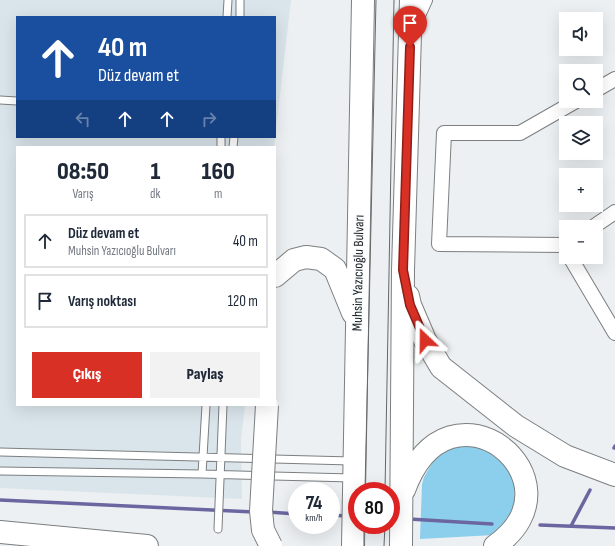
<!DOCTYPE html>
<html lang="tr">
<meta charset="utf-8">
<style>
:root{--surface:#fff;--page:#f2f2f3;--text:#1f2937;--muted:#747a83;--line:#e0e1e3;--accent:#d93025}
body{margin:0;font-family:"Sofia Sans Condensed",sans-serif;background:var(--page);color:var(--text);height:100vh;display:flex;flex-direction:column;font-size:15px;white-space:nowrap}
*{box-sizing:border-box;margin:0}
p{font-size:13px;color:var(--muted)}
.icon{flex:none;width:22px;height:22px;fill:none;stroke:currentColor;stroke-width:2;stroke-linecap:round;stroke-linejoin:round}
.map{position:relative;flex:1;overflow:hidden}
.details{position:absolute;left:16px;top:146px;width:260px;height:260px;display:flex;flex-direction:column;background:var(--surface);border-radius:0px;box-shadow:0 4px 16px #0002}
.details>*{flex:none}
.banner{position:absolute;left:16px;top:16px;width:260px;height:122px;border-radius:0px;box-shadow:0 4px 16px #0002;background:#1a4fa0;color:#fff;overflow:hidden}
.buttons{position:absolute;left:559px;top:12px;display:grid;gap:8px}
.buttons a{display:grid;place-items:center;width:44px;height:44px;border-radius:0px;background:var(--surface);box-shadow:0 4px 16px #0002;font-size:20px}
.speed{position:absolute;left:288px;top:482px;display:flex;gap:8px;font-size:20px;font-weight:700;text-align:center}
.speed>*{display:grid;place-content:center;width:52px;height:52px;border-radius:50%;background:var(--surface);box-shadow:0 4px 16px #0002;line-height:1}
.speed small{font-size:10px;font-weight:400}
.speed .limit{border:6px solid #d22;background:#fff;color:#111}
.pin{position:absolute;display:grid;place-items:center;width:34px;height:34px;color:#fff;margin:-41px -17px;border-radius:50% 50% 50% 0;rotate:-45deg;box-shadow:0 0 4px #0007}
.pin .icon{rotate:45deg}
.me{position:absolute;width:44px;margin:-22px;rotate:337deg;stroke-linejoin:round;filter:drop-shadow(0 0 3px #0008)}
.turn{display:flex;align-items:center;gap:14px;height:84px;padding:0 16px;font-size:18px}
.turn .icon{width:52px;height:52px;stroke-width:2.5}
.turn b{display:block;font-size:28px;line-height:34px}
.lanes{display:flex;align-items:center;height:38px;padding:0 16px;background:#0003;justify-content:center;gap:20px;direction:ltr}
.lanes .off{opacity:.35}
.eta{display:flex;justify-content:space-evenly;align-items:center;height:68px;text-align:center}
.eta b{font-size:24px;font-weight:800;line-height:28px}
.cta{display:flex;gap:8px;margin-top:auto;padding:8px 16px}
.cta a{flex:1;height:46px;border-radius:0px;background:var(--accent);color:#fff;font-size:16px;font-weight:800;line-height:46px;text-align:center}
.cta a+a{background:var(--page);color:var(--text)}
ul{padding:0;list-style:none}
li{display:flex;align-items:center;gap:12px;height:54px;margin:0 8px 6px;padding:0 8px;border:2px solid var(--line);border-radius:0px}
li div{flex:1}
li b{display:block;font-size:15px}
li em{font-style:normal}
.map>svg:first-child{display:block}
.built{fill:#d9e5eb;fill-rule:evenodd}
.green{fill:#8ccfec}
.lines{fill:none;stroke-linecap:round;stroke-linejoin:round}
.stream{stroke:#6b66a0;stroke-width:3.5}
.lane-casing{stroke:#7b7f81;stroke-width:9}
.street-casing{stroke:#7b7f81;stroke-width:16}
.primary-casing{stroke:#7b7f81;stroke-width:24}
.highway-casing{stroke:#7b7f81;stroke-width:24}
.lane{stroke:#fff;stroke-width:7}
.street{stroke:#fff;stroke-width:14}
.primary{stroke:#fff;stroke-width:22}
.highway{stroke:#fff;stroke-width:22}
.tram{stroke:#656869;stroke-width:1}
.highway-bridge-casing{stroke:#7b7f81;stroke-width:24;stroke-linecap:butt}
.highway-bridge{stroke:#fff;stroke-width:22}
.route-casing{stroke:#8d1f18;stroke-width:10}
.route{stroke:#d93025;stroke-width:7}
.labels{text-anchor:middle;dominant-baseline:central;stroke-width:3.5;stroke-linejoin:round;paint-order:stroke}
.street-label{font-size:14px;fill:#171919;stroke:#fafdff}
</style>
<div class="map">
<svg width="615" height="546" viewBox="0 0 615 546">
<rect width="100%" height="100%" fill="#ecf0f2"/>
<path class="built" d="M 0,0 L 291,0 L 274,147 L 17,147 L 17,405 L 245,405 L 241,440 L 242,499 L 0,488 ZM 17,17 L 275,17 L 275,137 L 17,137 Z"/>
<path class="green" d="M 474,441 L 514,471 L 515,508 L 494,535 L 420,539 L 422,484 L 424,477 L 438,453 Z"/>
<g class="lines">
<path class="stream" d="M 614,448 L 615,446
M 0,500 L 254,512
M 268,512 L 297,514
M 331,515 L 346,516
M 409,519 L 492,524
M 540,525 L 615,528
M 571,526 L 590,490"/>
<defs>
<path id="lane" d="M 227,17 L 228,0
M 240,17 L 240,0
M 0,100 L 17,101
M 221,147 L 221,137
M 233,147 L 234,137
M 0,452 L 352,461
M 0,471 L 202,474 L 352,478
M 202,474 L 206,405
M 218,529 L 223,405"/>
<path id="street" d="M 414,24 L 425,0
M 596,90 L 615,79
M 593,227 L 615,212
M 566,245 L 439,244 L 444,133 L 520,133 L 576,101
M 570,257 L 615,333"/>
<path id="primary" d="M 0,532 L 147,546"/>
<path id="highway" d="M 275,276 L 294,260 L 306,257 L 321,259 L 335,269 L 353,313
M 408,296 L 410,305 L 425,340 L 441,367 L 516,426 L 565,456 L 615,475
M 404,490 C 449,366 588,481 495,546
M 353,546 L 363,0
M 401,546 L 403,270 L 411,0"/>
</defs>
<use href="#lane" class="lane-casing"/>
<use href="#street" class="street-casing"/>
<use href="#primary" class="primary-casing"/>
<use href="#highway" class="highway-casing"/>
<use href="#lane" class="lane"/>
<use href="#street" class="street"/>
<use href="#primary" class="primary"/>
<use href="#highway" class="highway"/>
<path class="tram" d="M 365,491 L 376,0
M 385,491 L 394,0
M 364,546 L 364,525
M 384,546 L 385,525"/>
<defs>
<path id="highway-bridge" d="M 267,405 L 261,511 L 263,530 L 271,546"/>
</defs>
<use href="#highway-bridge" class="highway-bridge-casing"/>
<use href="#highway-bridge" class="highway-bridge"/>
</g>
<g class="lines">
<defs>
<path id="route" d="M 410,47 L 403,270 L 410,305 L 425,340"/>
</defs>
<use href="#route" class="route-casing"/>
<use href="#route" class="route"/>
</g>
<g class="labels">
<g class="street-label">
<text transform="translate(358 273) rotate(-89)">Muhsin Yazıcıoğlu Bulvarı</text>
</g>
</g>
</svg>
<div class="buttons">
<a><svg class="icon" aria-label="sound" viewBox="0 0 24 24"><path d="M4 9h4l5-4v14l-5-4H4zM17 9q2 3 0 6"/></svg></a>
<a><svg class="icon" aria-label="search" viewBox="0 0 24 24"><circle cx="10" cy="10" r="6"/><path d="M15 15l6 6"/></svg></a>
<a><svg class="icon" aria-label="layers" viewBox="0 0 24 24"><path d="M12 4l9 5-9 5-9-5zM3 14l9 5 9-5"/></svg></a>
<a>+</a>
<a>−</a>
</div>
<div class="speed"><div>74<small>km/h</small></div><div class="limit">80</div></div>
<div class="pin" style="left:410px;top:47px;background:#d93025"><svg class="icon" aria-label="arrive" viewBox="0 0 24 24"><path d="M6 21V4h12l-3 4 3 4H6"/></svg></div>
<svg class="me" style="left:425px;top:340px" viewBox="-20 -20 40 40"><path d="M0-17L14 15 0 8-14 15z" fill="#d93025" stroke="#fff" stroke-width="4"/></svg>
<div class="banner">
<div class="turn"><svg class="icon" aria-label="ahead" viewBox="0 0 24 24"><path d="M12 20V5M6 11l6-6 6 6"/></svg><div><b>40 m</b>Düz devam et</div></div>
<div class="lanes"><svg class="icon off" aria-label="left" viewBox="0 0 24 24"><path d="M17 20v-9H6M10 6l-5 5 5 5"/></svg><svg class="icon" aria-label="ahead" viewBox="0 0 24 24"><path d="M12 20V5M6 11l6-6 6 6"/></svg><svg class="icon" aria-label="ahead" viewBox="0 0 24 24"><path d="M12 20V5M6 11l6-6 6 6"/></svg><svg class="icon off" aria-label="right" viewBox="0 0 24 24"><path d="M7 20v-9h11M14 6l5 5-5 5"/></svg></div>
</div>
<section class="details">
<div class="eta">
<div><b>08:50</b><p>Varış</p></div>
<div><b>1</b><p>dk</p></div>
<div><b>160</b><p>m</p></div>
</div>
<ul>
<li><svg class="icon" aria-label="ahead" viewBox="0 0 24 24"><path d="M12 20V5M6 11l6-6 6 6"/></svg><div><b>Düz devam et</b><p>Muhsin Yazıcıoğlu Bulvarı</p></div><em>40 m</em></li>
<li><svg class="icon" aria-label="arrive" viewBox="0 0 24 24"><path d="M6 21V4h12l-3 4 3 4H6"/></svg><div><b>Varış noktası</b></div><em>120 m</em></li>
</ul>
<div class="cta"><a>Çıkış</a><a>Paylaş</a></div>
</section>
</div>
